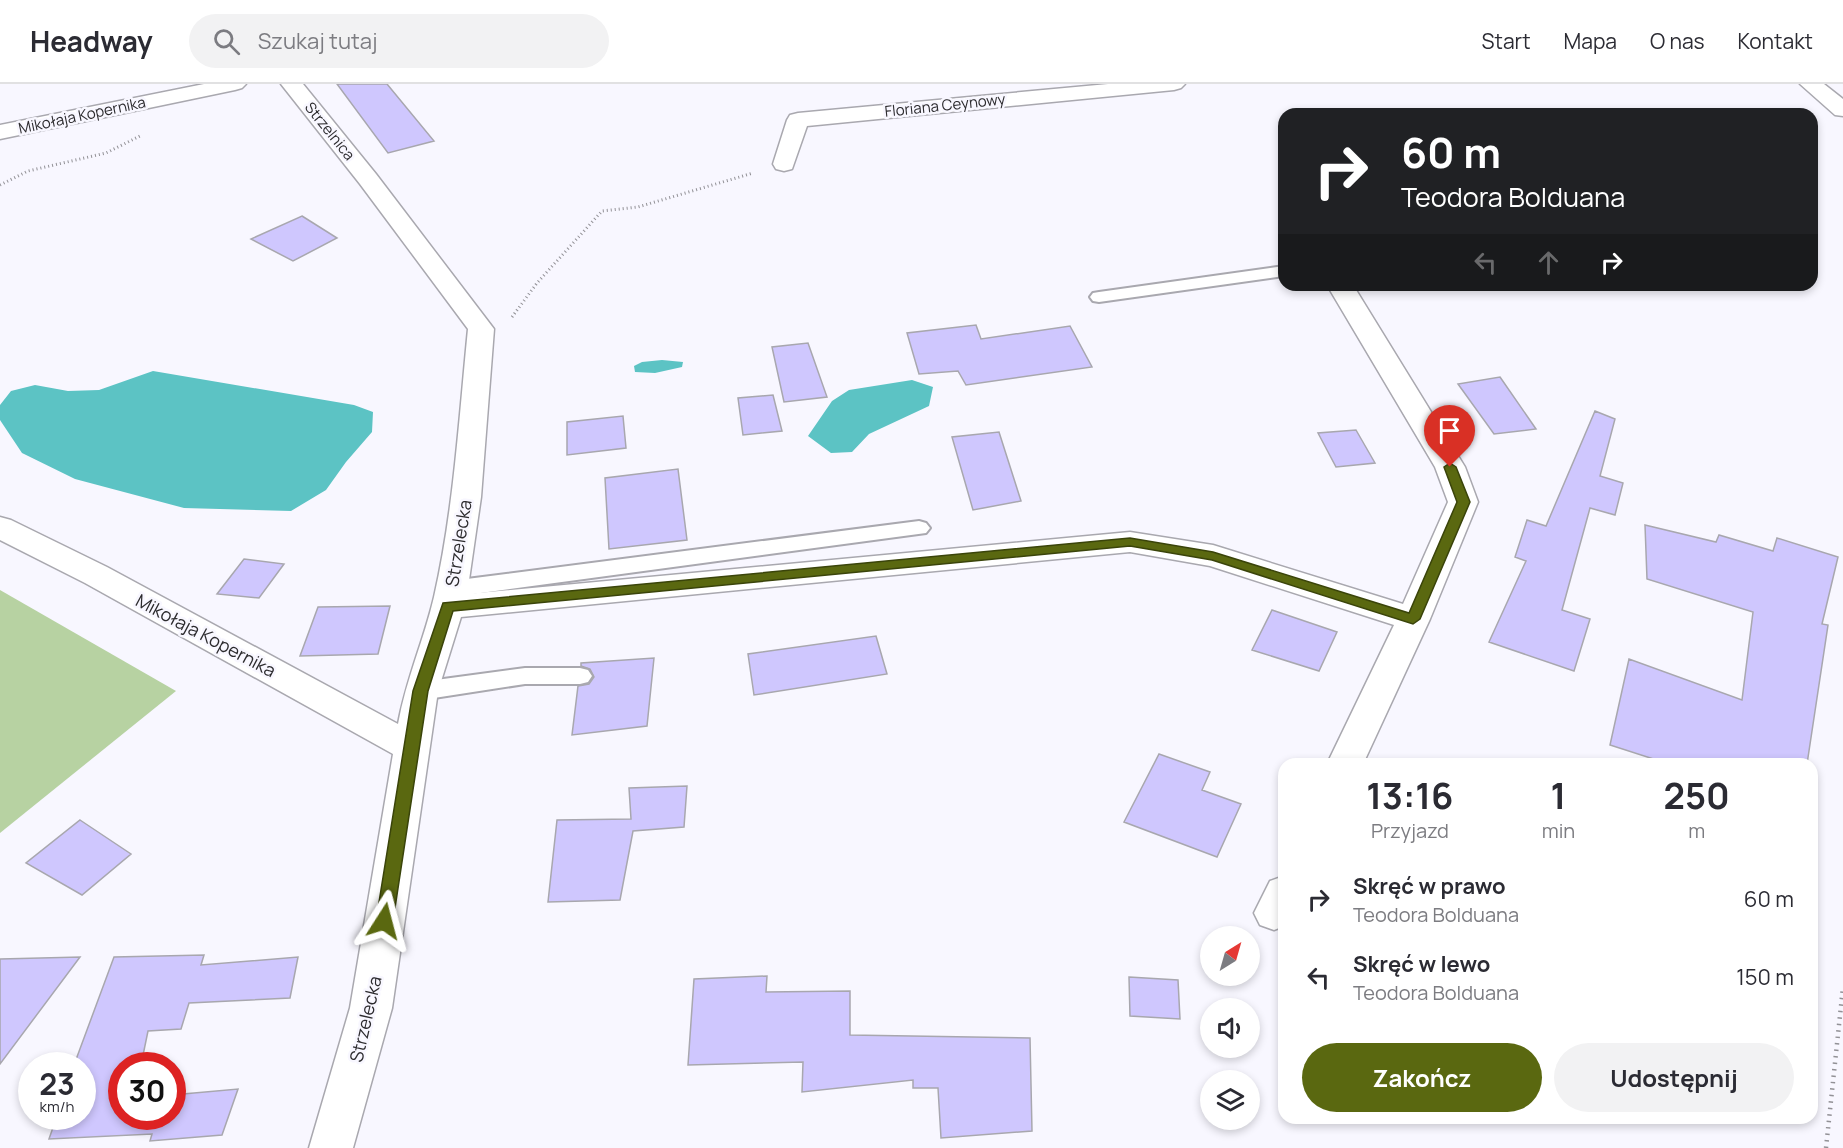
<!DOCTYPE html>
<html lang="pl">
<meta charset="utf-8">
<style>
:root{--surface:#fff;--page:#f2f2f3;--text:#2b2b33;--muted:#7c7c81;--line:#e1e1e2;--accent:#5a6810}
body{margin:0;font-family:Manrope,sans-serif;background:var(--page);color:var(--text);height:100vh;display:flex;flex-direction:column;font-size:22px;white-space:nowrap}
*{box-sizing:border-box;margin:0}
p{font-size:20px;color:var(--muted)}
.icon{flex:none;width:33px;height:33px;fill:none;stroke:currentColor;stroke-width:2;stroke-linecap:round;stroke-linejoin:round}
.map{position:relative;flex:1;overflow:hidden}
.drawer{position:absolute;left:1278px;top:674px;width:540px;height:366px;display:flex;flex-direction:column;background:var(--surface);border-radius:18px;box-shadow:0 3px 9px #0003}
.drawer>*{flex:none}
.top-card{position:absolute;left:1278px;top:24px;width:540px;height:183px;border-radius:18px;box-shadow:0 3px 9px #0003;background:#202124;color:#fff;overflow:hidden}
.needle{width:39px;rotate:37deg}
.controls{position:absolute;left:1200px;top:842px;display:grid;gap:12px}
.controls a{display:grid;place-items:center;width:60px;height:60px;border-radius:50%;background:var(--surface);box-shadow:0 3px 9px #0003;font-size:30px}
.speed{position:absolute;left:18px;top:968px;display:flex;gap:12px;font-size:30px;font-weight:700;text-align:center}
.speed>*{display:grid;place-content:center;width:78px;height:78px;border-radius:50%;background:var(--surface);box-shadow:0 3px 9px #0003;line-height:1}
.speed small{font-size:15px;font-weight:400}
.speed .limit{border:9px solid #d22;background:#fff;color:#111}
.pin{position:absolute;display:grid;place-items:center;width:51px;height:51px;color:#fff;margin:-62px -26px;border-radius:50% 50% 50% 0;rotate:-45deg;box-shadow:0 0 6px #0007}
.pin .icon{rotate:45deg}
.me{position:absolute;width:66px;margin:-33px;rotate:9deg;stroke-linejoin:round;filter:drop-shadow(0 0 4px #0008)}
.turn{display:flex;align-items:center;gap:21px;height:126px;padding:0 24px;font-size:27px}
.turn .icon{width:78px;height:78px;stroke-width:2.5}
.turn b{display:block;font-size:42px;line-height:51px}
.lanes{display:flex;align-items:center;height:57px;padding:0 24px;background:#0003;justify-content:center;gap:30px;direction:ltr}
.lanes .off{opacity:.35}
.eta{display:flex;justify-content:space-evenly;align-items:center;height:102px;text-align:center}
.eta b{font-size:36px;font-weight:700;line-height:42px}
.cta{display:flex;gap:12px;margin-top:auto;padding:12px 24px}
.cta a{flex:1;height:69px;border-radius:36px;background:var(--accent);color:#fff;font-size:24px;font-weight:700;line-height:69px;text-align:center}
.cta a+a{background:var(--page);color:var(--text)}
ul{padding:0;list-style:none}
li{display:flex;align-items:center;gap:18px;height:78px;padding:0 24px}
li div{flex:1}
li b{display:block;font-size:22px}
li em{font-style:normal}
header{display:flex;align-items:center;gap:36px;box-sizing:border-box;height:84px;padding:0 30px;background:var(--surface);border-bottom:2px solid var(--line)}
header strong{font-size:28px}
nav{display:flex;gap:33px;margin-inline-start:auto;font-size:21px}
.search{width:420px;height:54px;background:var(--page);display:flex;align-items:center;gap:15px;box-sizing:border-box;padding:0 21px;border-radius:33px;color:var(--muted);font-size:22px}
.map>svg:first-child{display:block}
.green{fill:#b7d2a2}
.water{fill:#5cc3c4}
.building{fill:#cfc7fe;stroke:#a8a7ae;stroke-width:1.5}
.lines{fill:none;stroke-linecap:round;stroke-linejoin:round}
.service-casing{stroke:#a9a8af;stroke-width:4}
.minor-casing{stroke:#a9a8af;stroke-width:3}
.path-far1{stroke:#929196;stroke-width:3;stroke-dasharray:1 3;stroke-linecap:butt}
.path{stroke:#929196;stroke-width:4.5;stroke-dasharray:1.5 5;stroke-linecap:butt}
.service{fill:#fff;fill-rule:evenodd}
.minor{fill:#fff;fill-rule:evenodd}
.route{fill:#5a6810;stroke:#3a440a;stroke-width:1.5}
.labels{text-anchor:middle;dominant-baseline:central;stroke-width:5;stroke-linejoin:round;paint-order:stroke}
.far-street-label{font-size:15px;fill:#2c2b2e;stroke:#f8f7ff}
.street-label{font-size:18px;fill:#2c2b2e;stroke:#f8f7ff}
</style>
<header>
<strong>Headway</strong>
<div class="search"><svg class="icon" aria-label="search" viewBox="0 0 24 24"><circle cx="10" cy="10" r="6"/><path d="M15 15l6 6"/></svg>Szukaj tutaj</div>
<nav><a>Start</a><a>Mapa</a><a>O nas</a><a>Kontakt</a></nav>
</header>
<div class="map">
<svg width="1843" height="1064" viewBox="0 0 1843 1064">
<rect width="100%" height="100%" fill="#f8f7ff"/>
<path class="green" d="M 0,506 L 176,607 L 0,749 Z"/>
<path class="water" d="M 662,276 L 683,278 L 682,283 L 655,289 L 635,288 L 634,282 L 642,278 Z
M 153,287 L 354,321 L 373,328 L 372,348 L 346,378 L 326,406 L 291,427 L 184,424 L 75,395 L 22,369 L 0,336 L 0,321 L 11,307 L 35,301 L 68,307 L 99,306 Z
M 912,296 L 933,303 L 929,322 L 869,350 L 852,368 L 831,369 L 808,352 L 832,317 L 849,306 Z"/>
<path class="building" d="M 337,0 L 387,0 L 434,57 L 388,69 Z
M 302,132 L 337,154 L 293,177 L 251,155 Z
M 976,241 L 981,255 L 1070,242 L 1092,283 L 966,301 L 958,287 L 919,290 L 907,249 Z
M 808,259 L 827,313 L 784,318 L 772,263 Z
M 1500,293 L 1536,345 L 1494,350 L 1458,300 Z
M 773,311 L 782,347 L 743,351 L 738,314 Z
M 1595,327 L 1615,335 L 1600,392 L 1623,399 L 1615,431 L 1590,424 L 1562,526 L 1590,535 L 1574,587 L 1489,558 L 1526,477 L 1515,473 L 1527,436 L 1546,442 Z
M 623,332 L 626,364 L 567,371 L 567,338 Z
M 1356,346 L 1375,379 L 1336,383 L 1318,349 Z
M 999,348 L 1021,417 L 973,426 L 952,353 Z
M 678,385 L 687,456 L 609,465 L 605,394 Z
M 1645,441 L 1716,458 L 1719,451 L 1773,467 L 1777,454 L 1838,473 L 1822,540 L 1828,541 L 1807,680 L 1669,680 L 1610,661 L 1629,575 L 1742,616 L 1753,528 L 1647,495 Z
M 244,475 L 284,480 L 259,514 L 217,510 Z
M 390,522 L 378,570 L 300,572 L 318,523 Z
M 1272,526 L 1337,548 L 1319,587 L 1252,566 Z
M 876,552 L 887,590 L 754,611 L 748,570 Z
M 654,574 L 647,642 L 572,651 L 578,602 L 589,600 L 594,593 L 590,585 L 581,582 L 581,579 Z
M 1159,670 L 1210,688 L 1202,706 L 1241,720 L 1217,773 L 1124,738 Z
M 687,702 L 684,743 L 633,747 L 620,816 L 548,818 L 557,736 L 631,735 L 629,704 Z
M 80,736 L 131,770 L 82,811 L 26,779 Z
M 204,871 L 201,881 L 298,873 L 290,914 L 189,919 L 181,945 L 148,947 L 141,981 L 122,981 L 122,1032 L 172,1032 L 172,1011 L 238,1005 L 222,1051 L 150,1057 L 152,1050 L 49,1055 L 57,1032 L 82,1032 L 82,981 L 74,981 L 114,873 Z
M 80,873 L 0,980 L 0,875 Z
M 767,892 L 766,908 L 850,907 L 850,951 L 1030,954 L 1032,1047 L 941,1054 L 938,1004 L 913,1004 L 913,996 L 802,1008 L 803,978 L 688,981 L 694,895 Z
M 1129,893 L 1178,896 L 1180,935 L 1130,932 Z"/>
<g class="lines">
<defs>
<path id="service" d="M 1284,182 L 1284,192 L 1099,218 L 1093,217 L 1090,213 L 1093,209 L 1099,208 Z
M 919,437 L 926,439 L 930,444 L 926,449 L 451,513 L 443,510 L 440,505 L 443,500 L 451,497 Z
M 525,584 L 580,584 L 588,586 L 592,592 L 588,598 L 580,600 L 525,600 L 421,616 L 413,613 L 409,607 L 413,601 L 421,598 Z"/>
<path id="minor" d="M 204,0 L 246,0 L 242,4 L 235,6 L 0,55 L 0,41 Z
M 281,0 L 303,0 L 376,90 L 494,245 L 481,413 L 467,510 L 1130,448 L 1213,461 L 1403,520 L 1448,418 L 1435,383 L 1327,201 L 1353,201 L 1465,383 L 1478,418 L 1430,535 L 1363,680 L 1327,680 L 1394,541 L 1210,482 L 1130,468 L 461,533 L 438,607 L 392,924 L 353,1064 L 309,1064 L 350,924 L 393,670 L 85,499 L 0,456 L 0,433 L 11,436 L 107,483 L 398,640 C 406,595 424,556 434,513 C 454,425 459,334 468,245 L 360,100 Z
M 1108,0 L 1185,0 L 1181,4 L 1174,6 L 807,42 L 792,85 L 784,87 L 776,85 L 773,80 L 787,36 L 790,31 L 798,29 Z
M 1800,0 L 1824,0 L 1843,15 L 1843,32 L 1835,31 Z
M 1284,792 L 1284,842 L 1274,846 L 1260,841 L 1254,829 L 1270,797 Z"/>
</defs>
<use href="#service" class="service-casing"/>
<use href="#minor" class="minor-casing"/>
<path class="path-far1" d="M 0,101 L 28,87 L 106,69 L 142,51
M 512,233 L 537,199 L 602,127 L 638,123 L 753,89"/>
<path class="path" d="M 1826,1064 L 1843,903"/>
<use href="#service" class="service"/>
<use href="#minor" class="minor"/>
</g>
<path class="route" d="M 1450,379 L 1456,383 L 1470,418 L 1420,535 L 1413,540 L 1212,476 L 1130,462 L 453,527 L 428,607 L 393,837 L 390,842 L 384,844 L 378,842 L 376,837 L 413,607 L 443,519 L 1130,454 L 1213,468 L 1409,529 L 1457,418 L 1444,383 Z"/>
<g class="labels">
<g class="far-street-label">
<text transform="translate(945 21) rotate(-6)">Floriana Ceynowy</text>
<text transform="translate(82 31) rotate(-12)">Mikołaja Kopernika</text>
<text transform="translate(330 47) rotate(51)">Strzelnica</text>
</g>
<g class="street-label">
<text transform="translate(458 459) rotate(-81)">Strzelecka</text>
<text transform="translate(206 551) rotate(28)">Mikołaja Kopernika</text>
<text transform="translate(365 935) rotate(-77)">Strzelecka</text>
</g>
</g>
</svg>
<div class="controls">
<a><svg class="needle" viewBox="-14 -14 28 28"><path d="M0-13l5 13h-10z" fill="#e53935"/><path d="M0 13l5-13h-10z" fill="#7c7c81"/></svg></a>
<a><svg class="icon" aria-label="sound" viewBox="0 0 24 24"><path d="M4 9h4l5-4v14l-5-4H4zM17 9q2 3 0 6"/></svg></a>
<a><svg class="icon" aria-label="layers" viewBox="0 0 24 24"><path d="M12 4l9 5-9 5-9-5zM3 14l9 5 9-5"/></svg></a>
</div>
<div class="speed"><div>23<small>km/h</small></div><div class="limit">30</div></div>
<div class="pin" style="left:1450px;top:383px;background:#d93025"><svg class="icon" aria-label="arrive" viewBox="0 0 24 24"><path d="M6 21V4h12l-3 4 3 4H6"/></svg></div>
<svg class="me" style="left:384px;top:837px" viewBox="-20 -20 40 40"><path d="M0-17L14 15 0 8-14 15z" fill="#5a6810" stroke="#fff" stroke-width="4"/></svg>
<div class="top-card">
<div class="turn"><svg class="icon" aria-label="right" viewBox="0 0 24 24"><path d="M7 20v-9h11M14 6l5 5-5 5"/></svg><div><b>60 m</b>Teodora Bolduana</div></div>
<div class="lanes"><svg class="icon off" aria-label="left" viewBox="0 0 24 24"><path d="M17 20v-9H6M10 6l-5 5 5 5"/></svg><svg class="icon off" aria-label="ahead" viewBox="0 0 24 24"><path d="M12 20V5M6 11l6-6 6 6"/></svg><svg class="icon" aria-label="right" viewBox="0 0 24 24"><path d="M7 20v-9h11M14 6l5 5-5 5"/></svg></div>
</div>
<section class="drawer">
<div class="eta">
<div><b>13:16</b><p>Przyjazd</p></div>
<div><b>1</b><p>min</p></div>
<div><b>250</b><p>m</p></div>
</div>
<ul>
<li><svg class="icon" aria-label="right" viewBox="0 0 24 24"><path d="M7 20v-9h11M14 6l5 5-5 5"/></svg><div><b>Skręć w prawo</b><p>Teodora Bolduana</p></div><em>60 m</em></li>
<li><svg class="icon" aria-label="left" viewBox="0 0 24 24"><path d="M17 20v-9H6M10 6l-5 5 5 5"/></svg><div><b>Skręć w lewo</b><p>Teodora Bolduana</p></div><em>150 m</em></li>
</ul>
<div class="cta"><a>Zakończ</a><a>Udostępnij</a></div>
</section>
</div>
